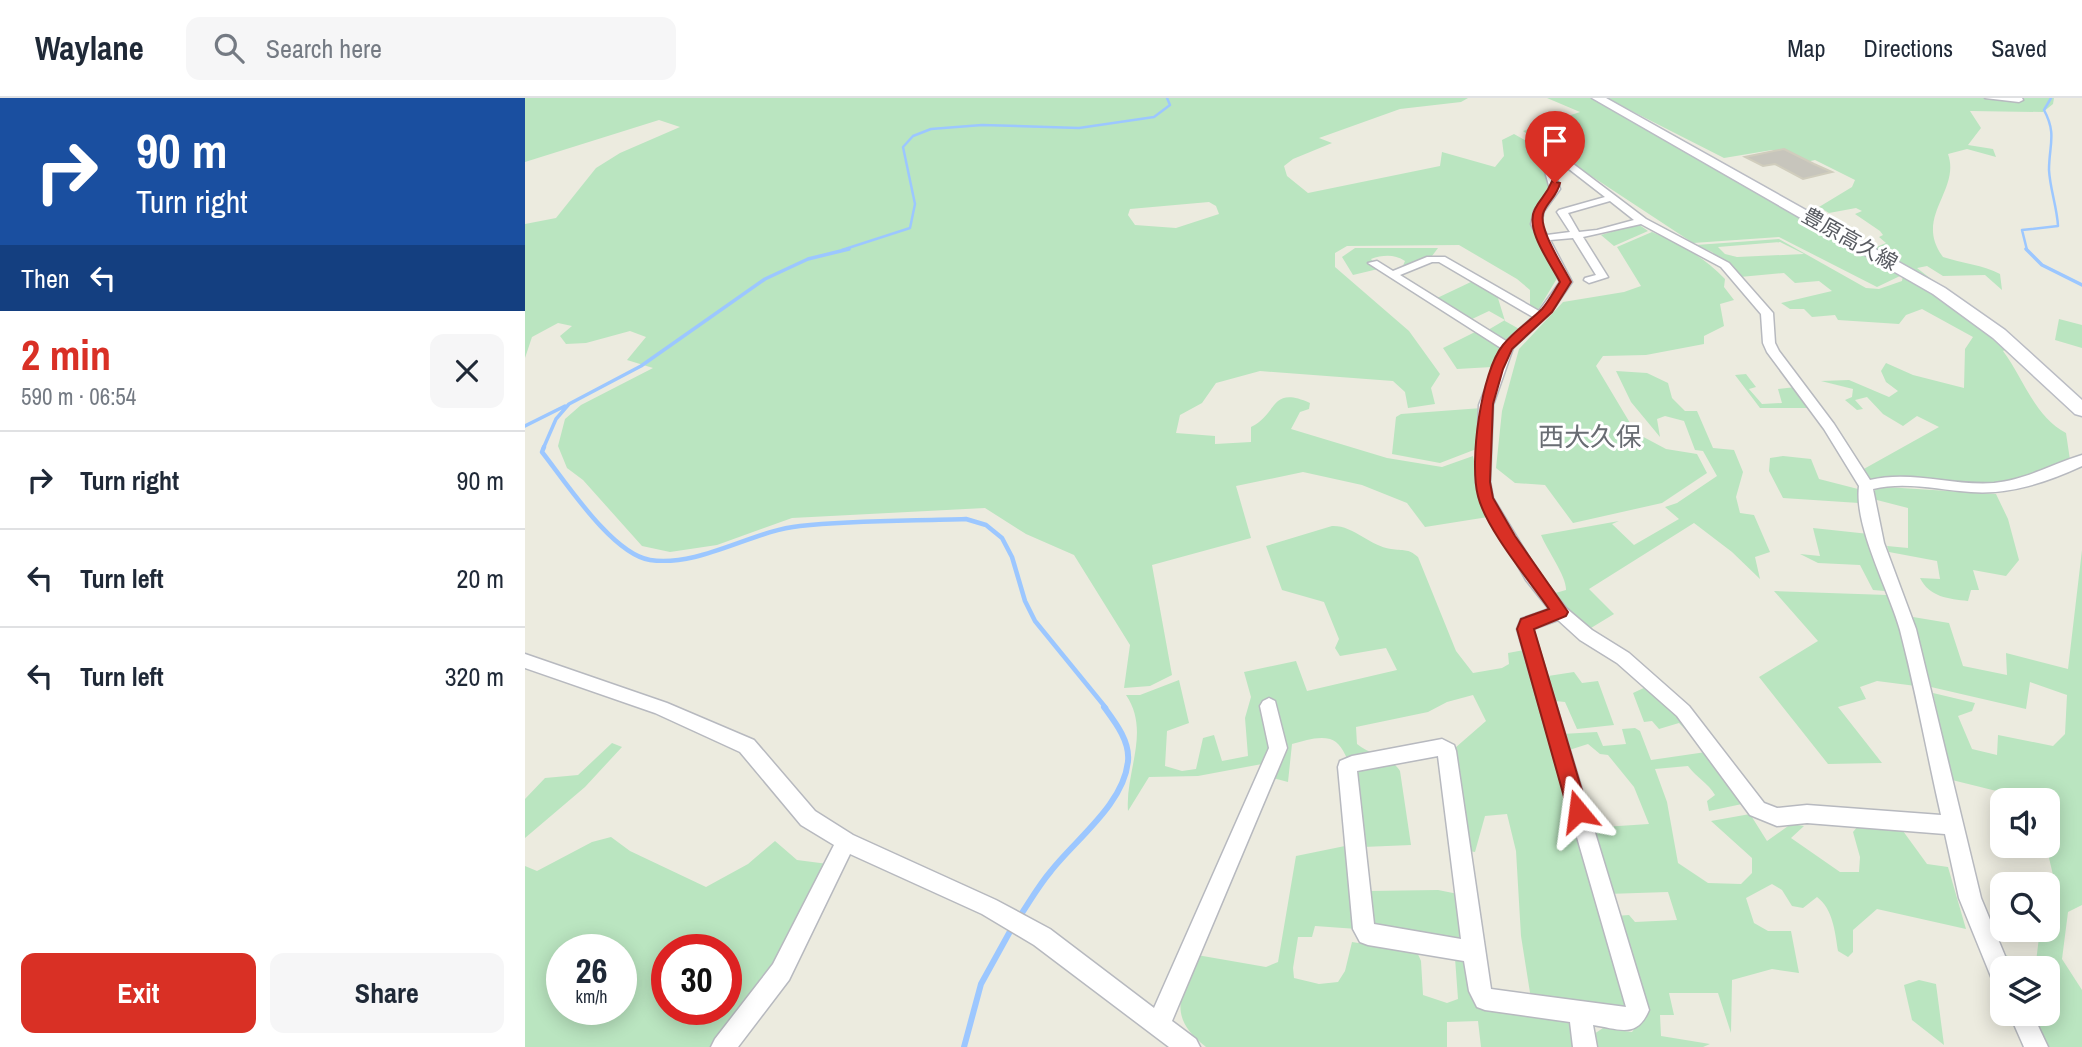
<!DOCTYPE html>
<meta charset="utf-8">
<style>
:root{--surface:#fff;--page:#f6f6f7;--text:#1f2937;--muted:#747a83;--line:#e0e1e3;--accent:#d93025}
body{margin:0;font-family:"Archivo Narrow","Noto Sans JP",sans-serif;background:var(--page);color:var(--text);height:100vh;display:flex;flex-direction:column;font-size:26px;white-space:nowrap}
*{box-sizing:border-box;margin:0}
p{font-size:23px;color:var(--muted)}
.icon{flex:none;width:38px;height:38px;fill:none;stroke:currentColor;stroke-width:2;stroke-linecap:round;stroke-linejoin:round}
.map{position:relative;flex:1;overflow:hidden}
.panel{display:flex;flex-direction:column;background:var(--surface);width:525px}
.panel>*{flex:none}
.hud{background:#1a4fa0;color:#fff;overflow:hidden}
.tools{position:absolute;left:1465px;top:690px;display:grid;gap:14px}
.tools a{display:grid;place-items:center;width:70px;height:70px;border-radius:14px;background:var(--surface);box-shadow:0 4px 18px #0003;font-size:35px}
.speed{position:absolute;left:21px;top:836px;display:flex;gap:14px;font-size:35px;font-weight:700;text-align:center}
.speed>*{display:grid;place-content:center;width:91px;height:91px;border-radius:50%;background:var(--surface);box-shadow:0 4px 18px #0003;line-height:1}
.speed small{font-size:18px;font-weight:400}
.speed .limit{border:10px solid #d22;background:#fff;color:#111}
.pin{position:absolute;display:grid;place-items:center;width:60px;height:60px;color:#fff;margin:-72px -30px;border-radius:50% 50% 50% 0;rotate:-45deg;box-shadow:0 0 7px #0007}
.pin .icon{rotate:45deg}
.me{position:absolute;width:77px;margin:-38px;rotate:344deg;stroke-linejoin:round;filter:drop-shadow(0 0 5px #0008)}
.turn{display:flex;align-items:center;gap:24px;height:147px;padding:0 21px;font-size:32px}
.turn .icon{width:91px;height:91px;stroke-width:2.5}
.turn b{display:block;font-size:49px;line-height:60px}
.then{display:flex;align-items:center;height:66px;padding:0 21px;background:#0003;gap:14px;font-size:26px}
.round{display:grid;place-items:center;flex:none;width:74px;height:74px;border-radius:14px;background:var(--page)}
.summary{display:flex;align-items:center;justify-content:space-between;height:119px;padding:0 21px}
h1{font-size:42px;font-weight:800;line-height:52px;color:var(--accent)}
.button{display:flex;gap:14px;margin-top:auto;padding:14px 21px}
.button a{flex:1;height:80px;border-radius:14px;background:var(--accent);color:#fff;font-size:28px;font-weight:800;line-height:80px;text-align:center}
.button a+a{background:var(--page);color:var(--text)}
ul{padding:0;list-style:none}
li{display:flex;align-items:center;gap:21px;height:98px;padding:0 21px;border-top:2px solid var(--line)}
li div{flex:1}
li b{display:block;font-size:26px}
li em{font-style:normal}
header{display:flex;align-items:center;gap:42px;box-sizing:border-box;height:98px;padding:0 35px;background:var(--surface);border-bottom:2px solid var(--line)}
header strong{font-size:33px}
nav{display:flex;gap:38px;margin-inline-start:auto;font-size:24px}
.search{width:490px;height:63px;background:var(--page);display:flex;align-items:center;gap:18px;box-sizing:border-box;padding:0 24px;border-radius:14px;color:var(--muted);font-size:26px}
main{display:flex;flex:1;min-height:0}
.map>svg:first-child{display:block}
.green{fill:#bae5c0;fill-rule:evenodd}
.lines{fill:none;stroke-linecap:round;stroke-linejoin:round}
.stream-far3{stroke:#9cc7ff;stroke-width:2.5}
.stream-far2{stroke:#9cc7ff;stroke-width:3.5}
.stream-far1{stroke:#9cc7ff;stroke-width:4.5}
.stream{stroke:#9cc7ff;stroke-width:6}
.building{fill:#c7c5bc;stroke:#d0cdbd;stroke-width:2}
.minor-casing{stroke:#b7b9bf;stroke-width:3}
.secondary-casing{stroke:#babcc4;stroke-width:3}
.minor{fill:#fff;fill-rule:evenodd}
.secondary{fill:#fff;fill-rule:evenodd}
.route{fill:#d93025;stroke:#8d1f18;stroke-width:2}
.labels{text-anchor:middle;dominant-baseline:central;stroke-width:6;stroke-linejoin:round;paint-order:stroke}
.far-street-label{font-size:21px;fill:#585b61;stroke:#fff}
.neighbourhood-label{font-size:26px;fill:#696d73;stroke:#fff}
</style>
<header>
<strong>Waylane</strong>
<div class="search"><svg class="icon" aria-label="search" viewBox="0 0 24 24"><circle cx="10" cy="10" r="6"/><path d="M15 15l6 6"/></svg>Search here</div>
<nav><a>Map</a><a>Directions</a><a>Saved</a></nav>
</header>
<main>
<section class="panel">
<div class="hud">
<div class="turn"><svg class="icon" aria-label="right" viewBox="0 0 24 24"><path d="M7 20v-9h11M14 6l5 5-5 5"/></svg><div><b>90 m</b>Turn right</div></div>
<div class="then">Then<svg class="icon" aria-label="left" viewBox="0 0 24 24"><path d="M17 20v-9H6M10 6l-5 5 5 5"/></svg></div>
</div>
<div class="summary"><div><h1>2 min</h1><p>590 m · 06:54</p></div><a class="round"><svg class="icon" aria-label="close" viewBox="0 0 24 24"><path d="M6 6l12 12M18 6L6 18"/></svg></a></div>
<ul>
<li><svg class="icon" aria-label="right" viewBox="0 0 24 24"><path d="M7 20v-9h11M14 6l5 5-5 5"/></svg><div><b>Turn right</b></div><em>90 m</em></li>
<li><svg class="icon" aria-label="left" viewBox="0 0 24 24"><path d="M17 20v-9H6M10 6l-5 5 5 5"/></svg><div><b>Turn left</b></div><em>20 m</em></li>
<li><svg class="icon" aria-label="left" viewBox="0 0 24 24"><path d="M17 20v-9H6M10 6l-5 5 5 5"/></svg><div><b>Turn left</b></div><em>320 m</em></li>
</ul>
<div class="button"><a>Exit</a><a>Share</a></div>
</section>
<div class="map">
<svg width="1557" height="949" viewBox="0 0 1557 949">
<rect width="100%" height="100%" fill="#ecebdf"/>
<path class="green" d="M 0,0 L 943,0 L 936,4 L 875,11 L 794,40 L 807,45 L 768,61 L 759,68 L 762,78 L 783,95 L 915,68 L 917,54 L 970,69 L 979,58 L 977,42 L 989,36 L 1027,57 L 1021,60 L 1025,89 L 1009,127 L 1016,147 L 1034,177 L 1013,212 L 1005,208 L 1005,192 L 992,181 L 934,147 L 822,148 L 810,155 L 810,169 L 884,233 L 915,276 L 906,290 L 910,306 L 883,310 L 880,294 L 868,283 L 735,273 L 691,285 L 677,305 L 655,317 L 651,335 L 690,338 L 690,346 L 726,344 L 726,329 C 753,316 745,287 785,305 L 784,311 L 775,314 L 766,331 L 862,360 L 917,369 L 948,358 L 963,419 L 900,429 L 882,405 L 837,387 L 778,374 L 711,388 L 726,440 L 627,467 L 647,577 L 625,588 L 599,590 L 605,547 L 549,457 L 501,436 L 460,410 L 267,420 L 192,447 L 145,454 L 117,448 L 58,382 L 42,370 L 33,348 L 40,321 L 56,307 L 128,270 L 102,262 L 121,239 L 105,233 L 61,245 L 41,246 L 35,238 L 47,228 L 33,225 L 7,239 L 0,260 L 0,126 L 31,120 L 71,70 L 95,55 L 155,29 L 134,22 L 0,64 ZM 684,104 L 691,108 L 694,116 L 651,130 L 610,127 L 603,117 L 605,111 Z
M 1022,0 L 1066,0 L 1342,155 L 1375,178 L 1352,189 L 1254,139 L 1168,145 L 998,33 L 1055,14 Z
M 1081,0 L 1529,0 L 1528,6 L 1518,14 L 1445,13 L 1456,30 L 1443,47 L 1468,51 L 1471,59 L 1442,51 L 1423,56 C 1436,93 1388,119 1418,159 C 1436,165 1459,167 1475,176 L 1477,192 L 1460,177 L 1418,178 L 1402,168 L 1392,170 L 1406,181 L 1403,191 L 1484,250 L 1478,253 C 1499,281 1509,318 1541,335 L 1545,362 L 1526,372 L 1468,387 L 1342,381 L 1337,372 L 1414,329 L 1392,318 L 1378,328 L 1358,316 L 1342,299 L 1330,302 L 1338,311 L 1332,312 L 1320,302 L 1327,299 L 1328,291 L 1296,283 L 1324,282 L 1364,299 L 1373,293 L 1361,284 L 1356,273 L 1361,265 L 1388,277 L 1439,290 L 1440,251 L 1448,239 L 1397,211 L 1381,217 L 1374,226 L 1313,222 L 1310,217 L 1287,219 L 1279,211 L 1265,211 L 1256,205 L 1307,193 L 1294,183 L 1270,185 L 1259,175 L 1215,179 L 1187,154 L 1171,147 L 1254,141 L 1341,190 L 1354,191 L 1377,183 L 1378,177 L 1350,156 L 1349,150 L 1361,145 L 1354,139 L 1358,137 L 1355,133 L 1330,116 L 1337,113 L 1331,110 L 1304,115 L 1294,109 L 1327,89 L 1330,82 L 1290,62 L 1272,66 L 1247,52 L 1199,60 ZM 1255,144 L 1279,156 L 1212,159 L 1200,156 L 1193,149 Z
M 1113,126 L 1123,133 L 1089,148 L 1076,137 Z
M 1127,134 C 1154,145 1179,159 1200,181 L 1199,189 L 1209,202 L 1195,206 L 1199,228 L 1179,238 L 1179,246 L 1121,257 L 1078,258 L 1071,268 L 1111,335 L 1141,351 L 1172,356 L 1182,375 L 1137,405 L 1048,425 L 1020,387 L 990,385 L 971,370 L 977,313 L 994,251 L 1038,204 L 1099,194 L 1116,188 L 1092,149 Z
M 830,150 L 913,150 L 907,158 L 877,170 L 880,163 C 869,156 858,157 846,161 L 853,171 L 828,177 L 817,159 Z
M 948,183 L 972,197 L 980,223 L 996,232 L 982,245 L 963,232 L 980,222 L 964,213 L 945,222 L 910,201 Z
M 1534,221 L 1557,227 L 1557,250 L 1530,242 Z
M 950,234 L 976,251 L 967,269 L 932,271 L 918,250 Z
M 1091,273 L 1122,275 L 1143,285 L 1147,300 L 1160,313 L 1172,313 L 1188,350 L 1209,352 L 1218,374 L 1211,399 L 1215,415 L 1229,417 L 1245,454 L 1230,459 L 1235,481 L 1207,454 L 1169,425 L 1064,491 L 1089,516 L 1061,533 L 1027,496 L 1041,492 C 1042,479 1022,452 1016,437 L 1094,423 L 1087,426 L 1109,447 L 1154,421 L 1140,409 L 1152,405 L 1192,378 L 1178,353 L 1170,352 L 1159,323 L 1140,318 L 1132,321 L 1135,339 L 1106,304 Z
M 1221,276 L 1231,289 L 1224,291 L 1237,306 L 1257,305 L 1253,291 L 1271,289 L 1286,310 L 1235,310 L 1210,277 Z
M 957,310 L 954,350 L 915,365 L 867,356 L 871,319 L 876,316 Z
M 1258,358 L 1286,361 L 1294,381 L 1333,391 L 1334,405 L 1258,400 L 1244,373 L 1245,360 Z
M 1360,389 L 1471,396 L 1483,421 L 1494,462 L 1481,478 L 1448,472 L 1454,492 L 1446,492 L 1443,503 C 1424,501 1404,499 1395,480 L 1415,481 L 1412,463 L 1364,454 L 1362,448 L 1383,450 L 1383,410 L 1348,401 L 1350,391 Z
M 807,428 C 828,427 845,448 866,451 C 878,453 883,450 893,459 L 931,553 L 948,575 L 977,570 L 984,566 L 983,555 L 999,552 L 1102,909 L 1094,914 L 1006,901 L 996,838 L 991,753 L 982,716 L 960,718 L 950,754 L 944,753 L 930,650 L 961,623 L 948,597 L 922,604 L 903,614 L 831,629 L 832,646 C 846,658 865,657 875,673 L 886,747 L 838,749 C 835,726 831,648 805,641 C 792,638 780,643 767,646 L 763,684 L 748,680 L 737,666 L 673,678 L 624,679 L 603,713 C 600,673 626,634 601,597 L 615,597 L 654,582 L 664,625 L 642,633 L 640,668 L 657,673 L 671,671 L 678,640 L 689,637 L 697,663 L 723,658 L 720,620 L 726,599 L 719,574 L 771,563 L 782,593 L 872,572 L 861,550 L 815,558 L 810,550 L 814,541 L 799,504 L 757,492 L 741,448 Z
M 1288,430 L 1344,436 L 1360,493 L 1348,492 L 1335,467 L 1293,465 L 1275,456 L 1295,458 Z
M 1557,452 L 1557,807 L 1543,814 L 1537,861 L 1557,892 L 1557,949 L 1519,949 L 1503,915 L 1522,915 L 1522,870 L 1481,870 L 1474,856 L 1511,864 L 1515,831 L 1522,831 L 1523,789 L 1531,790 L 1521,747 L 1522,702 L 1508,702 L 1427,682 L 1408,595 L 1450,605 L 1447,613 L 1433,618 L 1447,651 L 1472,657 L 1473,637 L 1528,648 L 1540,636 L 1542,597 L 1505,584 L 1501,611 L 1406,589 L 1388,519 L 1424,525 L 1438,568 L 1482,577 L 1481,555 L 1543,571 Z
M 1249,493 L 1362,497 L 1378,534 L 1391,588 L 1352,583 L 1335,589 L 1341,601 L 1313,609 L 1357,665 L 1303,666 L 1234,579 L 1293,543 Z
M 1049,574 L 1057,585 L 1073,583 L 1089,627 L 1052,631 L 1040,604 L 1030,603 L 1023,578 Z
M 1123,588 L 1159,622 L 1166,637 L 1154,625 L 1134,631 L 1127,623 L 1119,624 L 1108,595 Z
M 1110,630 L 1115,633 L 1126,662 L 1181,654 L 1217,706 L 1184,713 L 1182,703 L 1190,697 C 1183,685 1172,680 1163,668 L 1130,671 L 1142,704 L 1153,765 L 1183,785 L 1216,786 L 1227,775 L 1227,760 L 1186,723 L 1225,716 L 1242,743 L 1266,726 L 1279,728 L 1266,740 L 1315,774 L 1334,774 L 1335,759 L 1328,734 L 1333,728 L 1378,733 L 1402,766 L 1423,769 L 1441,831 L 1352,811 L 1328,832 L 1328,854 L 1323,859 L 1313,853 C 1310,834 1308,811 1292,799 L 1278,810 L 1267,808 L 1257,792 L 1247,786 L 1221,800 L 1229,825 L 1243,833 L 1266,833 L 1274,875 L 1247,871 L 1207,882 L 1206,935 L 1193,895 L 1144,895 L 1149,917 L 1135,917 L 1136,938 L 1185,946 L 1178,949 L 1072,949 L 1069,936 L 1078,930 L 1107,934 L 1119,918 L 1090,818 L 1104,817 L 1110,824 L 1152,822 L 1143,794 L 1082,796 L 1063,730 L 1124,726 L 1109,689 L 1083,657 L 1075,656 L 1063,646 L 1041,653 L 1037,636 L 1072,634 L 1078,648 L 1101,646 L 1097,631 Z
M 87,645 L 97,649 L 60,689 L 0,740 L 0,701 L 20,680 L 53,677 Z
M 86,739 L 105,753 L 181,789 L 223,766 L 250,743 L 272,762 L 303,766 L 276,828 L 192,949 L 0,949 L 0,768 L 12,773 L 67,744 ZM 37,852 L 96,852 L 96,912 L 37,912 ZM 142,852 L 201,852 L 201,912 L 142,912 Z
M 820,748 L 832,831 L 790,828 L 787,839 L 773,839 L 768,870 L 769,880 L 794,886 L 813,884 L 820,873 L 827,844 L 892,854 L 896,863 L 898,897 L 922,905 L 933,901 L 930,860 L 942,863 L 954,909 L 1043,924 L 1051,933 L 1053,949 L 956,949 L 953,923 L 922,924 L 922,949 L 681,949 C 641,918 656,897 672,857 L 741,869 L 753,864 L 771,758 Z
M 913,792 L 933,796 L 938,834 L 931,844 L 852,832 L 847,824 L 844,793 Z
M 1394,882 L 1411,886 L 1419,947 L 1387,922 L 1379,887 Z"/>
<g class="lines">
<path class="stream-far3" d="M 317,152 L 385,130 L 390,106 L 378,49 L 388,38 L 406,31 L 457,27 L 554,30 L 629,19 L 645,7 L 642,0
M 1502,152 L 1497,132 L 1533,128 C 1532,109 1525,91 1524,72 C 1524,47 1532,36 1519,12 L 1526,0"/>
<path class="stream-far2" d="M 1501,151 L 1517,167 L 1557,187
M 0,328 L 40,308
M 18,351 L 31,321 L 44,306 L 116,268 L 240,181 L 283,161 L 324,151"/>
<path class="stream-far1" d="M 19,349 L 17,354 C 40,383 87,456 125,462 C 176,469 226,433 275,428 C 330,422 386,423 441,421 L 461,427 L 477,440 L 487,459 L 500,503 L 510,523 L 581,610"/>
<path class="stream" d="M 495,818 C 505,803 514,787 526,773 C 551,741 599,706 603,663 C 605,643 590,624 579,609
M 439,949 L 456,886 L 488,828"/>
</g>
<path class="building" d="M 1259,51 L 1289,66 L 1307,74 L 1278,81 L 1250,66 L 1238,68 L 1220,59 Z"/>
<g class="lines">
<defs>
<path id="minor" d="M 1460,0 L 1497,0 L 1498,2 L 1494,4 Z
M 1029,56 L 1035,56 L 1121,121 L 1204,165 L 1248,215 L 1250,245 L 1254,253 L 1309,326 L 1345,382 C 1386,372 1427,388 1469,385 C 1501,382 1527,366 1557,357 L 1557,368 C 1522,384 1485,397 1446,394 C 1414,392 1380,383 1348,391 L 1359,445 L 1391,531 L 1456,800 L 1485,870 L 1477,870 L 1477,889 L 1469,886 L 1434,800 L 1420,736 L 1282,725 L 1252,728 L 1225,717 L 1152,618 L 1092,565 L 1055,542 L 1033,522 L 1008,531 L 1124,912 C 1112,941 1094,931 1068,927 L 1072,949 L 1048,949 L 1045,924 L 960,912 L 952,909 L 944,893 L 939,863 L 843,847 L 835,844 L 828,831 L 813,669 L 815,663 L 827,658 L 917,641 L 929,647 L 931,653 L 966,891 L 1101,909 L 992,531 L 996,521 L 1024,511 L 1001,482 L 954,400 L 951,384 L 954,307 L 976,250 L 843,165 L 852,163 L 868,173 L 902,159 L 920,159 L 1014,213 L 1035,184 L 1006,126 L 1009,113 L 1025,91 L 1019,70 L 1022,60 ZM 1031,61 L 1080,99 L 1034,112 L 1032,114 L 1045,134 L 1022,137 L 1016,126 L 1019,113 L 1035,91 L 1029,70 ZM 1085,103 L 1109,122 L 1072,132 L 1054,134 L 1043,115 ZM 1116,126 L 1196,169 L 1236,216 L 1238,245 L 1242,254 L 1299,331 L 1334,388 C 1329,429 1364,492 1375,532 C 1391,593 1402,656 1416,717 L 1282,707 L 1252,710 L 1239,705 L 1164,608 L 1104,555 L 1067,532 L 1041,510 L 1013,474 L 968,400 L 965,384 L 968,307 L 988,250 L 1027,213 L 1047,184 L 1025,142 L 1048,140 L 1071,177 L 1060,180 L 1059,182 L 1064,185 L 1083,179 L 1058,139 ZM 907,164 L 914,164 L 1008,219 L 981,243 L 875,177 ZM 913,658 L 936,841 L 849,826 L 832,673 Z
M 0,556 L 142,605 L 229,642 L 290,713 L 328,737 L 471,802 L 525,831 L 629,910 L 744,650 L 735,608 L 738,603 L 744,600 L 750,603 L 762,650 L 647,923 L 671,941 L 675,949 L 644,949 L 509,847 L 457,816 L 325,756 L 264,882 L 213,949 L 186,949 L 190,941 L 248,866 L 309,747 L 276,727 L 215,654 L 130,615 L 0,570 Z
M 1484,915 L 1507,915 L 1523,949 L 1499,949 Z"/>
<path id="secondary" d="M 1067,0 L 1081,0 L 1420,190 L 1480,232 L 1557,302 L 1557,318 L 1550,316 L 1468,240 L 1408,196 Z"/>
</defs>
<use href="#minor" class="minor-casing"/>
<use href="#secondary" class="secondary-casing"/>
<use href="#minor" class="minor"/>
<use href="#secondary" class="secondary"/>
</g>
<path class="route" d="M 1027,83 L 1035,85 C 1032,98 1024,102 1019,113 C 1011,128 1038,168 1046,184 L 1027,214 L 987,251 L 978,271 L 968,306 L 965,384 L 968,400 L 990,438 L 1043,514 L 1041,518 L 1009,531 L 1063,713 L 1060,720 L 1053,722 L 1046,720 L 1043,713 L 992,531 L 996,521 L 1024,511 C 1004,482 961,431 953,398 C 944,364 956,274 978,247 C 989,233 1005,223 1017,211 C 1024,203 1029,193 1035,184 C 1026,166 999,131 1010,111 C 1016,99 1021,98 1027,83 Z"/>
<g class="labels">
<g class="far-street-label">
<text transform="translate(1325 141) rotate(29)">豊原高久線</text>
</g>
<g class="neighbourhood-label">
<text x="1065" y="338">西大久保</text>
</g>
</g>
</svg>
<div class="tools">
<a><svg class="icon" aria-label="sound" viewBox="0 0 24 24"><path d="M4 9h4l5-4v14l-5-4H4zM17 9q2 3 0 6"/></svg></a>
<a><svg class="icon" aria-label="search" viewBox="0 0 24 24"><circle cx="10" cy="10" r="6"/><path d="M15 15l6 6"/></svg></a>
<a><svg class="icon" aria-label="layers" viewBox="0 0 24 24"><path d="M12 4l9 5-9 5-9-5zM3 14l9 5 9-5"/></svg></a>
</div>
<div class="speed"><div>26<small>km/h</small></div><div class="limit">30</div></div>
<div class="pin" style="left:1030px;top:85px;background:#d93025"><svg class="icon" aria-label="arrive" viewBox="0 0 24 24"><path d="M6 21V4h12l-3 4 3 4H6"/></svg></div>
<svg class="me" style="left:1053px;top:713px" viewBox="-20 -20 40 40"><path d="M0-17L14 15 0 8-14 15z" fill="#d93025" stroke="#fff" stroke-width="4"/></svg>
</div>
</main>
